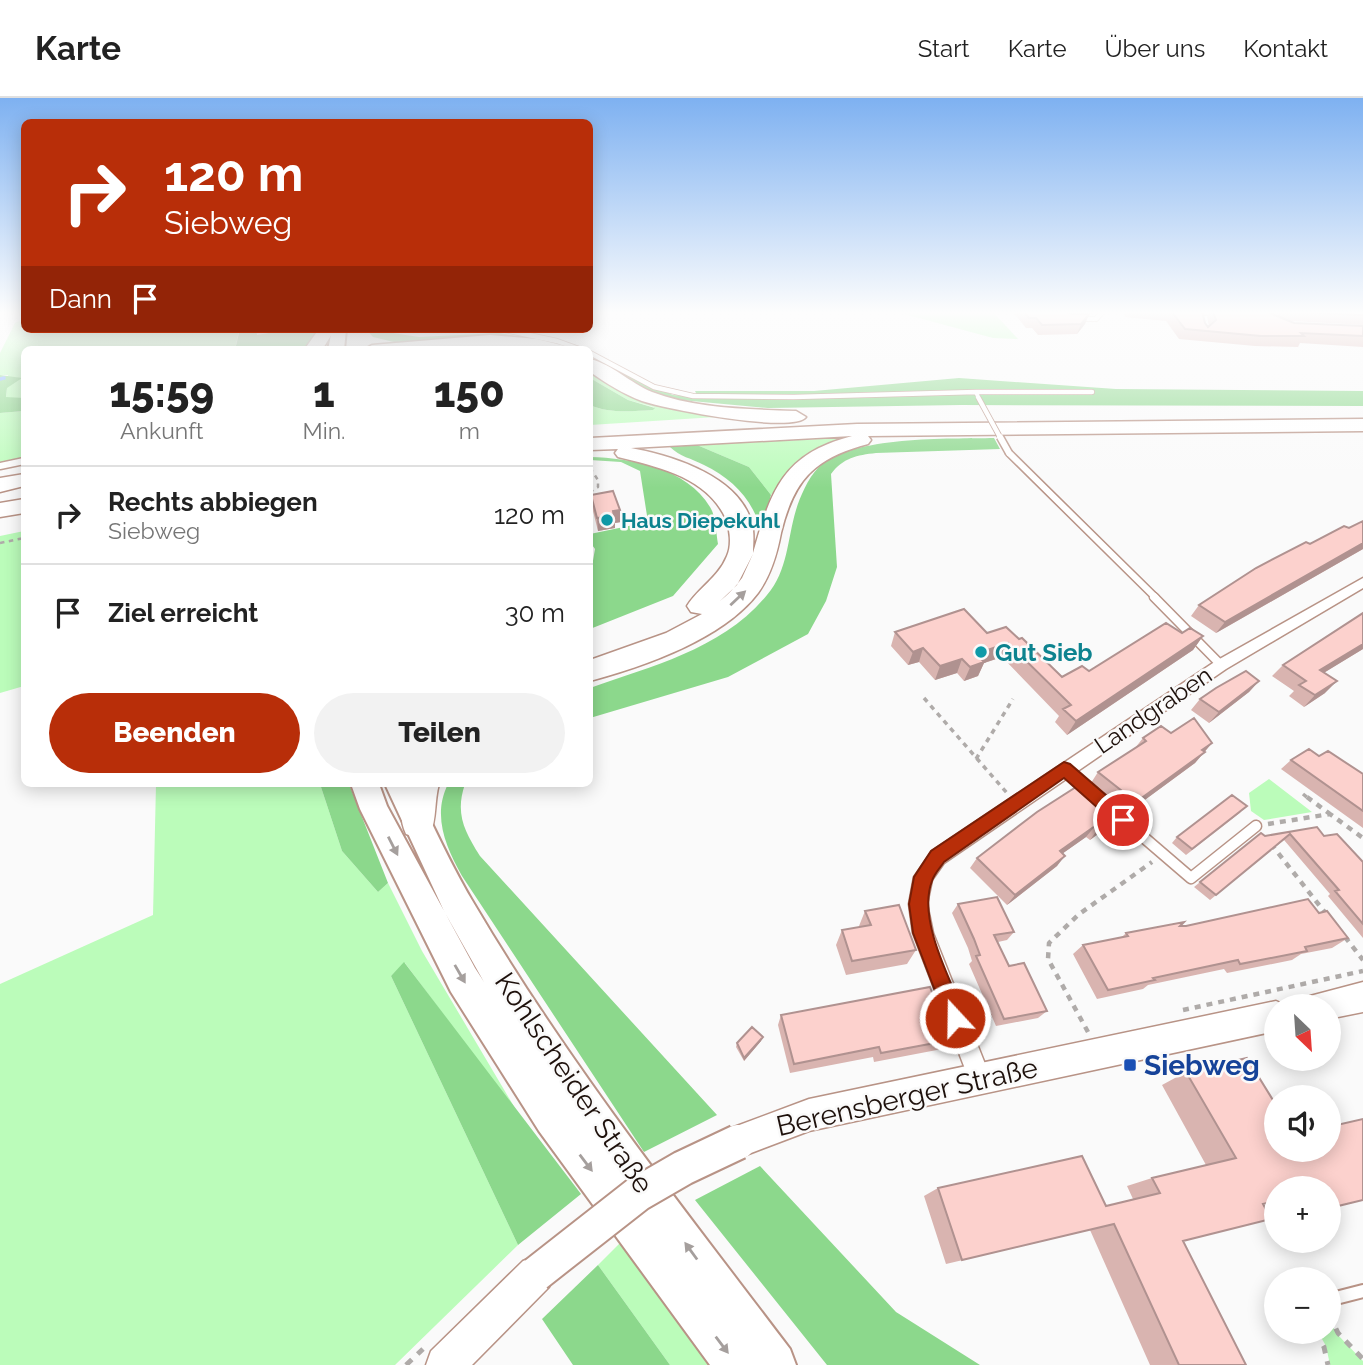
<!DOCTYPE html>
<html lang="de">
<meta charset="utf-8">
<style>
:root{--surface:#fff;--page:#f2f2f2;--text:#222;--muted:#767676;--line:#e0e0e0;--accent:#b82e09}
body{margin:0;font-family:Raleway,sans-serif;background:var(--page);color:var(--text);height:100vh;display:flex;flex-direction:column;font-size:26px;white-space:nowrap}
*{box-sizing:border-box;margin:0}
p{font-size:23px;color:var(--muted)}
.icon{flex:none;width:38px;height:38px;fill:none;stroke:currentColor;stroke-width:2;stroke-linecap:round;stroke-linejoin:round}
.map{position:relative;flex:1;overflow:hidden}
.side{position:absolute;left:21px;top:248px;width:572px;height:441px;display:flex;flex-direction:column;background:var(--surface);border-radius:10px;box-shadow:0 4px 18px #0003}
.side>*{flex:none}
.guide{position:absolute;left:21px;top:21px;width:572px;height:214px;border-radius:10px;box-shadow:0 4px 18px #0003;background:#b82e09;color:#fff;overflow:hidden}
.needle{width:46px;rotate:155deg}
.buttons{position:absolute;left:1264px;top:896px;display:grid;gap:14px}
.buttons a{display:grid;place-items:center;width:77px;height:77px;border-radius:50%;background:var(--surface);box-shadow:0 4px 18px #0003;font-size:35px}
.pin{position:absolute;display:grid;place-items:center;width:60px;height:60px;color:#fff;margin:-30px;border:4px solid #fff;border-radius:50%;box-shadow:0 2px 7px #0007}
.me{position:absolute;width:77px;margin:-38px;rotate:339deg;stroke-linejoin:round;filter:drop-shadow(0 0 5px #0008)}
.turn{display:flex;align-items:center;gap:24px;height:147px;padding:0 28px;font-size:32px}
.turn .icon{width:91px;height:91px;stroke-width:2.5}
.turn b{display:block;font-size:49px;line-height:60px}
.then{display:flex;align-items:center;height:66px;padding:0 28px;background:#0003;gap:14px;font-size:26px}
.eta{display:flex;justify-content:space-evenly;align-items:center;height:119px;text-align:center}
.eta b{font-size:42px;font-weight:800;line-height:49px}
.cta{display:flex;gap:14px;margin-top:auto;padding:14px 28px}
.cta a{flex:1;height:80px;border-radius:42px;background:var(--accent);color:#fff;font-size:28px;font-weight:800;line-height:80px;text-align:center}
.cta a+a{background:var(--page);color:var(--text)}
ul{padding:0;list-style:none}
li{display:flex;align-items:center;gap:21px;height:98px;padding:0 28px;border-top:2px solid var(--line)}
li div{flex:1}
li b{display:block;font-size:26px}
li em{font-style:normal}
header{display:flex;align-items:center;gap:42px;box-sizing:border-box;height:98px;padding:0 35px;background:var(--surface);border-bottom:2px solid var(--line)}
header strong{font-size:33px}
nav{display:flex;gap:38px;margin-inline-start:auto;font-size:24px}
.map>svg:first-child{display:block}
.green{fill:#bbfcba}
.forest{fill:#8cd88c}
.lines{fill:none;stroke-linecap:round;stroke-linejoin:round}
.stream{stroke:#80adff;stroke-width:3.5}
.lane-far4-casing{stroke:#b89386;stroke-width:6}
.lane-far3-casing{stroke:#b89386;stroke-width:9}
.lane-far2-casing{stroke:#b89386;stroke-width:11}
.lane-far1-casing{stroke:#b89386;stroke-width:13}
.lane-casing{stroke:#b89386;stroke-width:16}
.street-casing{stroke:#b89386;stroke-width:3}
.secondary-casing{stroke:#b89386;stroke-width:3}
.primary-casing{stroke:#b89386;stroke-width:4}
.highway-casing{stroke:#b89386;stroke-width:3}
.path-far3{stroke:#afaba9;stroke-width:2.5;stroke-dasharray:4.5 4.5;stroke-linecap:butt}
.path-far2{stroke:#afaba9;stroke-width:3.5;stroke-dasharray:5 5;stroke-linecap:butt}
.path-far1{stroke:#afaba9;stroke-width:4.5;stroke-dasharray:6 6;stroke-linecap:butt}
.path{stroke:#afaba9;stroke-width:5;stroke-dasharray:8 8;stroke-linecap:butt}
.lane-far4{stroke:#fff;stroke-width:4.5}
.lane-far3{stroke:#fff;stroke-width:6}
.lane-far2{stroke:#fff;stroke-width:8}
.lane-far1{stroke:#fff;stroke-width:10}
.lane{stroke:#fff;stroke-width:12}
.street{fill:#fff;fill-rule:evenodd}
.secondary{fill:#fff;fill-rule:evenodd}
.primary{fill:#fff;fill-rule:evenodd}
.highway{fill:#fff;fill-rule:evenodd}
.lane-bridge-far1-casing{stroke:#b89386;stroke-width:6;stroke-linecap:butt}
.lane-bridge-casing{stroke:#b89386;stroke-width:9;stroke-linecap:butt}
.secondary-bridge-casing{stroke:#b89386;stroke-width:38;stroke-linecap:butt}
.lane-bridge-far1{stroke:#fff;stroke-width:4.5}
.lane-bridge{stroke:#fff;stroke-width:6}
.secondary-bridge{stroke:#fff;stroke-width:34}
.wall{fill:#d9b4b0}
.shaded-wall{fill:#b09290}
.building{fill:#fcd1cd;stroke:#b09290;stroke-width:2}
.oneway{fill:#a59f9d}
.route{fill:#b82e09;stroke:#781e06;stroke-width:2}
.culture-dot{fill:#0f9aa8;stroke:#fafafa;stroke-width:2.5}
.transit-dot{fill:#1a4fb4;stroke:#fafafa;stroke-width:2.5}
.labels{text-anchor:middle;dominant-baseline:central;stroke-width:5;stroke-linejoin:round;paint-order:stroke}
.far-culture-label{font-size:21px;font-weight:bold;fill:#0d838f;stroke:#fafafa;text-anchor:start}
.culture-label{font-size:24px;font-weight:bold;fill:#0d838f;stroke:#fafafa;text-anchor:start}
.street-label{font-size:24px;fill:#1d100b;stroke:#fafafa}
.near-transit-label{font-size:28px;font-weight:bold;fill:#164399;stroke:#fafafa;text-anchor:start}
.near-street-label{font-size:28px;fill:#1d100b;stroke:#fafafa}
</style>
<header>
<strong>Karte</strong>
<nav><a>Start</a><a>Karte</a><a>Über uns</a><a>Kontakt</a></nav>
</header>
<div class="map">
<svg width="1363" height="1267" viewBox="0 0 1363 1267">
<rect width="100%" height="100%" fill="#fafafa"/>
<path class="green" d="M 893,213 L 992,213 L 1018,241 L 993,240 Z
M 24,221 L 24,231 L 239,231 L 235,252 L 24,252 L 24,300 L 6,300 L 8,277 L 0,277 L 0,255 L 15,225 Z
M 590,271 L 618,289 L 732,318 L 590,327 L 590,307 C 610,316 632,313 653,312 L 654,309 L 628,302 L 590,280 Z
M 24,313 L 24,361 L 0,365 L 0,315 Z
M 842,340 L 798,365 L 771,397 L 749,369 L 697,347 Z
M 24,433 L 24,588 L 0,595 L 0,438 Z
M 1269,681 L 1312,714 L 1264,722 L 1251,713 L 1249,695 Z
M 156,686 L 320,686 L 342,753 L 378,794 L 388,785 L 422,853 L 522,1022 L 405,865 L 391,878 L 518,1147 L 395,1267 L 0,1267 L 0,886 L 153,817 Z
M 620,1145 L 715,1267 L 670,1267 L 598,1167 Z
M 1328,1220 L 1337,1236 L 1363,1263 L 1363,1267 L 1330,1267 L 1326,1248 L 1318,1234 L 1328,1234 Z"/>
<path class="forest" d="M 240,231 L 256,231 L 257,237 L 294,231 L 318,231 L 306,252 L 279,252 L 282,248 C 265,248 252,252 235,252 Z
M 366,231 L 419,239 L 499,235 L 546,244 L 394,244 L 373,239 Z
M 608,269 L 673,297 L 698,299 L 695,293 L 814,293 L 959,280 L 1116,291 L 1363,293 L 1363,308 L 961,307 L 768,310 L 670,301 L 646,293 Z
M 0,277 L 22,280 L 7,290 L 6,299 L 24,300 L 24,313 L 0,315 Z
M 590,280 L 628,302 L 655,310 L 653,312 C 632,313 610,316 590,307 Z
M 994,340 L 1000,351 L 876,355 C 857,357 843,360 831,376 L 837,469 L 826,503 L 808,536 L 728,579 L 590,620 L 590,590 C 652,568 723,551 767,497 C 788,472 787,442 796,412 C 800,399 808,380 818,370 C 850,337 951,341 994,340 Z
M 697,347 L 749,369 L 771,397 L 766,415 L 757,421 C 748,396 728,379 704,367 C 691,360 680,359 670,349 Z
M 590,359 C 631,360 687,370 710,409 C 716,418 716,435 718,446 L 673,498 L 590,531 L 590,480 L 595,451 L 590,444 L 590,436 L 648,424 L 640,373 L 621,364 L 590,362 Z
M 320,686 L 349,686 L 388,785 L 378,794 L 342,753 Z
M 448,686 L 465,686 C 455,715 464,733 480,758 L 717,1017 L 644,1054 L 462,778 C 446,749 432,718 448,686 Z
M 404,864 L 581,1096 L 518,1147 L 391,878 Z
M 760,1068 L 896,1214 L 980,1267 L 827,1267 L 695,1102 Z
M 598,1167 L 670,1267 L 573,1267 L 542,1221 Z"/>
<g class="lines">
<path class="stream" d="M 0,281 L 4,280"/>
<defs>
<path id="lane-far4" d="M 1078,221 L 1096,221 L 1103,213
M 505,232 L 557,243 L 582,252
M 590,255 L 654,289 L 693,298 L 794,299 L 976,294
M 977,296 L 976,294 L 1092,294"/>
<path id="lane-far3" d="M 1009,355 L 1156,500
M 0,368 L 24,363"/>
<path id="lane-far2" d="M 1154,499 L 1221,567
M 1065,672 L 1087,691"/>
<path id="lane-far1" d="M 1113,713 L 1191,780 L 1256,728"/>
<path id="lane" d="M 1328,1202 L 1363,1193"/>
<path id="street" d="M 1195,213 L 1256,213 L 1234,218 L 1199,216 Z
M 1363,480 L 1363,490 L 1226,571 L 944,765 L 932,782 L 927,806 L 933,835 L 991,981 L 988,989 L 980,992 L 972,989 L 913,835 L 909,806 L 914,779 L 932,753 L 1216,563 Z"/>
<path id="secondary" d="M 1363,884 L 1363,914 L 1328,921 L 1328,908 L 1305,908 L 1310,898 Z
M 1276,903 L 1287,908 L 1276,908 L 1276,933 L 809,1033 L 738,1060 L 726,1056 L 722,1044 L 726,1032 L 809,1001 Z
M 536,1158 L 549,1163 L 554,1176 L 549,1189 L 472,1267 L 426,1267 L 431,1253 L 523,1163 Z"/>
<path id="primary" d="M 332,231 L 346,231 L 344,252 L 328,252 Z
M 351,686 L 379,686 L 387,708 L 475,870 L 484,884 L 444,813 L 385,686 L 413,686 C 433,727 452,770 476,809 C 568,965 681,1107 790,1251 L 796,1267 L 710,1267 L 539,1033 L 451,894 L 360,711 Z"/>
<path id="highway" d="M 319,231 L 335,231 L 322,252 L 304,252 Z
M 490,237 L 537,241 L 565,248 L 568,252 L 490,248 L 363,252 L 372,247 Z
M 590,261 C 612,266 630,285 652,294 C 697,311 748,311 796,313 L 806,319 C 793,336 665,311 642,303 C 623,296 606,285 590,274 Z
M 1363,321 L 1363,333 L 868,338 L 871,342 L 868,346 C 815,360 794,381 781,435 C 777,456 771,477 758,495 C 723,541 645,568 590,583 L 590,562 L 666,535 L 702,516 L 691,514 L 687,508 C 699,489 718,480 727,458 C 732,447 730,432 726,421 C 707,379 658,369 618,359 L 615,355 L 618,351 L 590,352 L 590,340 L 857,326 ZM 852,338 C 783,356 771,392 753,455 C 753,448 754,440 753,432 C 746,380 674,358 631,350 ZM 753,456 L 742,480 C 736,488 728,497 720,503 L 737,487 Z
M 24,376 L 24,388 L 0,394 L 0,380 Z
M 24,401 L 24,415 L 0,419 L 0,405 Z
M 407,686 L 439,686 C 434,703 437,721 430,736 L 418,740 L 406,736 C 398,719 402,703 407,686 Z"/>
</defs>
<use href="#lane-far4" class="lane-far4-casing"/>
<use href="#lane-far3" class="lane-far3-casing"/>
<use href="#lane-far2" class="lane-far2-casing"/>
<use href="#lane-far1" class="lane-far1-casing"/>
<use href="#lane" class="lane-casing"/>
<use href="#street" class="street-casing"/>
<use href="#secondary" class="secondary-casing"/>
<use href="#primary" class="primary-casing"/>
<use href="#highway" class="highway-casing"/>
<path class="path-far3" d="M 590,370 L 598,382 L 598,389 L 590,394
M 0,445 L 24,440"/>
<path class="path-far2" d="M 924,600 L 1007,695
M 976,661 L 1013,601
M 1303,696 L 1309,701"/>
<path class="path-far1" d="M 1307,699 L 1330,716
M 1268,726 L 1330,716 L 1363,740
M 1271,746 L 1327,817
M 1345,839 L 1363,862
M 1183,912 L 1363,873
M 1088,934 L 1048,861 L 1049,845 L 1078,817 L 1152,764"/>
<path class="path" d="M 1329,1216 L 1338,1235 L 1363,1261
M 1315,1234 L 1324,1249 L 1328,1267
M 406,1267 L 423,1251"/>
<use href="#lane-far4" class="lane-far4"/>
<use href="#lane-far3" class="lane-far3"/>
<use href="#lane-far2" class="lane-far2"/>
<use href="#lane-far1" class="lane-far1"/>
<use href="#lane" class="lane"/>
<use href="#street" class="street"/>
<use href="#secondary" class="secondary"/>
<use href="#primary" class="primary"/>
<use href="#highway" class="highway"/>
<defs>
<path id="lane-bridge-far1" d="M 978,299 L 1001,341"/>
<path id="lane-bridge" d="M 1000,339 L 1009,355"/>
<path id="secondary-bridge" d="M 536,1176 L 638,1096 L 683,1070 L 738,1044"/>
</defs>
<use href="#lane-bridge-far1" class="lane-bridge-far1-casing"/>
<use href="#lane-bridge" class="lane-bridge-casing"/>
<use href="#secondary-bridge" class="secondary-bridge-casing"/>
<use href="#lane-bridge-far1" class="lane-bridge-far1"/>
<use href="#lane-bridge" class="lane-bridge"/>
<use href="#secondary-bridge" class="secondary-bridge"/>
</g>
<path class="wall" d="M 1012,213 L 1095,213 L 1093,216 L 1089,216 L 1085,226 L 1077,236 L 1038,237 L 1032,230 L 1026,230 Z
M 1124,213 L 1202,213 L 1205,225 L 1208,229 L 1209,228 L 1207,219 L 1210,213 L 1363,213 L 1363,227 L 1291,223 L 1294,225 L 1363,228 L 1363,249 L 1300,245 L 1298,249 L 1255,248 L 1179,241 L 1166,223 L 1125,219 Z
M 591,397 L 621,424 L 615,425 L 615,430 L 598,433 L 592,409 Z
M 1363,423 L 1363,451 L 1216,535 L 1191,518 L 1199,507 L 1310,446 L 1349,430 Z
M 1363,515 L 1363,551 L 1323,575 L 1325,595 L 1304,609 L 1289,598 L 1294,593 L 1272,578 L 1283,567 Z
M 895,534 L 987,535 L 1019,541 L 1062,579 L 1089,573 L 1182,535 L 1203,538 L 1193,552 L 1067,637 L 1055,624 L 1059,618 L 1002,559 L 984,565 L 978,578 L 964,583 L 957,575 L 935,582 L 919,564 L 908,567 L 891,548 Z
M 1259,583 L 1249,594 L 1209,625 L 1191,612 L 1200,601 Z
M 1171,635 L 1212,645 L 1195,665 L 1127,715 L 1102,695 L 1123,713 L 1114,724 L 1090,742 L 1086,739 L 1063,755 L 1057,768 L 1007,807 L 970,770 L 977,760 L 1091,685 L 1098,674 L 1135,650 L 1143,640 Z
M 1319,658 L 1363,676 L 1363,730 L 1281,671 L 1291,662 Z
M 1241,714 L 1186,757 L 1172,745 L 1177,739 Z
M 1317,729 L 1324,738 L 1363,764 L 1363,840 L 1328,798 L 1330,796 L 1284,742 L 1210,802 L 1194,789 L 1261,735 L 1265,738 Z
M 958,806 L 1014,834 L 1007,842 L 998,844 L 1009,868 L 1047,913 L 1038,920 L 996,928 L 969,866 L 972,863 L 968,850 L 952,815 Z
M 865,813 L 916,852 L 907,866 L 846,877 L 836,847 L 842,832 L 860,829 L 859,828 Z
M 1319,815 L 1348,840 L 1332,850 L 1301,856 L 1292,862 L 1227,875 L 1224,871 L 1148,887 L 1143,891 L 1097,901 L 1073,856 L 1083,847 L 1121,840 L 1126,835 L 1180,828 Z
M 781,917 L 951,942 L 942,951 L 874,964 L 873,959 L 790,975 L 778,927 Z
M 761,943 L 744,963 L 736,949 L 737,945 Z
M 1186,974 L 1276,1052 L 1363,1102 L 1328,1110 L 1328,1090 L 1263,1106 L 1183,1143 L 1246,1267 L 1150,1267 L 1090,1132 L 946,1166 L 924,1098 L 938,1090 L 1106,1108 L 1133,1101 L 1127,1088 L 1152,1080 L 1206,1067 L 1162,987 Z"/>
<path class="shaded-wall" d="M 1089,216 L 1085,226 L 1077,236 L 1081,226 Z
M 260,231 L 278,231 L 278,233 L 261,234 Z
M 620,412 L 621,424 L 615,425 L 615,430 L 598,433 L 597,420 L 613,413 Z
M 1363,445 L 1363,451 L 1216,535 L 1225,524 Z
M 1203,538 L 1193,552 L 1067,637 L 1076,623 Z
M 1008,545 L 1002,559 L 984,565 L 978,578 L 964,583 L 976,556 Z
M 1363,546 L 1363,551 L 1309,584 L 1320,572 Z
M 923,550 L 919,564 L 908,567 L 913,554 Z
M 962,561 L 957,575 L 935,582 L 940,568 Z
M 1259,583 L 1249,594 L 1209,625 L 1219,614 Z
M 1337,583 L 1325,595 L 1304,609 L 1315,597 Z
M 1212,645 L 1195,665 L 1127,715 L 1136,704 Z
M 1123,713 L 1114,724 L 1090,742 L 1098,731 Z
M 1095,728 L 1086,739 L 1052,763 L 1060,753 Z
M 1065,758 L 1057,768 L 1007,807 L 1015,797 Z
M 763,939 L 761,943 L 744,963 L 744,960 Z"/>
<path class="building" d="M 1024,213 L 1062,213 L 1072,216 L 1089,216 L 1081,226 L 1042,227 L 1036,220 L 1029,220 Z
M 1168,213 L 1202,213 L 1205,225 L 1208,229 L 1216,222 L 1213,213 L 1265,213 L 1294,225 L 1363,228 L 1363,238 L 1301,235 L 1304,238 L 1261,238 L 1185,231 L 1171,213 Z
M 1294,213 L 1363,213 L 1363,217 L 1296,214 Z
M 613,393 L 620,412 L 613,413 L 614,418 L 597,420 L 591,397 Z
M 1363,423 L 1363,445 L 1225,524 L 1199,507 L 1256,470 L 1306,444 L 1310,446 L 1344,428 L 1349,430 Z
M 964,511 L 987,535 L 1006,529 L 1019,541 L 1022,540 L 1062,579 L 1082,568 L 1089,573 L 1166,525 L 1182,535 L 1190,530 L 1203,538 L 1076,623 L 1063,611 L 1071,607 L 1008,545 L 976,556 L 984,564 L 970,569 L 962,561 L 940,568 L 923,550 L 913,554 L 895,534 Z
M 1363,515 L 1363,546 L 1320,572 L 1337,583 L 1315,597 L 1299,587 L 1306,583 L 1283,567 Z
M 1246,573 L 1259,583 L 1219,614 L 1200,601 L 1216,590 Z
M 1194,620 L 1212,645 L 1202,652 L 1205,654 L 1136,704 L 1098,674 L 1146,643 L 1143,640 L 1161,628 L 1171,635 Z
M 1309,651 L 1319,658 L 1328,653 L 1363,676 L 1363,713 L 1291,662 Z
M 1087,682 L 1123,713 L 1098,731 L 1095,728 L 1060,753 L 1065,758 L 1015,797 L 977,760 L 1037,714 Z
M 1232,697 L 1247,708 L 1192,751 L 1177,739 Z
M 1317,729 L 1324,738 L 1337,736 L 1363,764 L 1363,826 L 1335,793 L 1339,792 L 1290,736 L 1216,797 L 1200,784 L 1261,735 L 1265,738 Z
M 997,799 L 1014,834 L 994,837 L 1009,868 L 1024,865 L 1047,913 L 1004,921 L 976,858 L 980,857 L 974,841 L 958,806 Z
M 1308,801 L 1319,815 L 1327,813 L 1348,840 L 1305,849 L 1307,853 L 1240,866 L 1238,862 L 1153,880 L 1155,882 L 1108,892 L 1083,847 L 1128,838 L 1126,835 L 1184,824 L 1180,828 L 1186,828 Z
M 899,807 L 916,852 L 852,863 L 842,832 L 871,827 L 865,813 Z
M 930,889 L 951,942 L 881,955 L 879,949 L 794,966 L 781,917 Z
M 752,929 L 763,939 L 744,960 L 737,945 Z
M 1247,960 L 1276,1007 L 1276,1052 L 1328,1052 L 1328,1029 L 1363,1021 L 1363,1102 L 1338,1108 L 1328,1092 L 1328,1090 L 1276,1090 L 1276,1103 L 1263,1106 L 1271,1121 L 1183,1143 L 1246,1267 L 1179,1267 L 1114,1126 L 962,1162 L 938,1090 L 1082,1058 L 1106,1108 L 1160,1095 L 1152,1080 L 1236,1060 L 1186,974 Z"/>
<defs><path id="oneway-solid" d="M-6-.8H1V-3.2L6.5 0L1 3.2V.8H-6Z" transform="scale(1.75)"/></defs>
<g class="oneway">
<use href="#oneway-solid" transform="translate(738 500) rotate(-43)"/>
<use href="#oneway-solid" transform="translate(393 748) rotate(63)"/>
<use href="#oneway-solid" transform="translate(460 876) rotate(60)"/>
<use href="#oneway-solid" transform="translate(586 1065) rotate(53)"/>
<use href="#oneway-solid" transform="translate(691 1153) rotate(-126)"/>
<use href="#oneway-solid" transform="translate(722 1247) rotate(53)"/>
</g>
<linearGradient id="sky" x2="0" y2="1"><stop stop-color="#7eb1f1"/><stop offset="0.55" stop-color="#fdfdfd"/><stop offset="1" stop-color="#fdfdfd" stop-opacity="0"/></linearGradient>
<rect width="1363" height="390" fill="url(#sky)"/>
<path class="route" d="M 1064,664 L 1070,666 L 1129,717 L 1132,722 L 1129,727 L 1123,730 L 1117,727 L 1064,680 L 944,764 C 940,770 934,776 932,783 C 917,822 951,883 966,920 L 963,927 L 955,930 L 948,927 L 913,835 L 909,806 L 914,779 L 931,753 Z"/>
<g class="culture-dot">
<circle cx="607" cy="422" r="7"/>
<circle cx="981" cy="554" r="7"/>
</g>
<rect class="transit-dot" x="1123" y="960" width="14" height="14" rx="3.5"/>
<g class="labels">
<g class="far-culture-label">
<text x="621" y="422">Haus Diepekuhl</text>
</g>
<g class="culture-label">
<text x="995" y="554">Gut Sieb</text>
</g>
<g class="street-label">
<text transform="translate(1153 612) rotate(-34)">Landgraben</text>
</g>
<g class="near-transit-label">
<text x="1144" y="967">Siebweg</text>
</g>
<g class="near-street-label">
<text transform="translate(574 985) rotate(56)">Kohlscheider Straße</text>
<text transform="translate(907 999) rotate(-13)">Berensberger Straße</text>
</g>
</g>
</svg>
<div class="buttons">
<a><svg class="needle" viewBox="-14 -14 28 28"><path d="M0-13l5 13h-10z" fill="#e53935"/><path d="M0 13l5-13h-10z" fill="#767676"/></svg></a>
<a><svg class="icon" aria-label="sound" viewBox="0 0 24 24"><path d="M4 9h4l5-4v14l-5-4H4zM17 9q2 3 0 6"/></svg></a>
<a>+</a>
<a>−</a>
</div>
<div class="pin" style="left:1123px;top:722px;background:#d93025"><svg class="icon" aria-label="arrive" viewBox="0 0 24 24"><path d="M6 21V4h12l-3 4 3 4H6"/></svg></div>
<svg class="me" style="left:955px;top:920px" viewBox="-20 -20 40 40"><circle r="17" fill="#b82e09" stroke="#fff" stroke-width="3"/><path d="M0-11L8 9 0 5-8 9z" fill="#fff"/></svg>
<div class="guide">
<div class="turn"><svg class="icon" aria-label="right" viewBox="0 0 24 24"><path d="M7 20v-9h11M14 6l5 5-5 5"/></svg><div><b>120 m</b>Siebweg</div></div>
<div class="then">Dann<svg class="icon" aria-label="arrive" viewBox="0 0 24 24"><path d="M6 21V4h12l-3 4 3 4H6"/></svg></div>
</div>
<section class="side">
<div class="eta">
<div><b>15:59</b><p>Ankunft</p></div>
<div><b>1</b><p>Min.</p></div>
<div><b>150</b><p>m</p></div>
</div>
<ul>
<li><svg class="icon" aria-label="right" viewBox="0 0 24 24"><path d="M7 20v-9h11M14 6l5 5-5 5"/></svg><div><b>Rechts abbiegen</b><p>Siebweg</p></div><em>120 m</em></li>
<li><svg class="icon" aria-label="arrive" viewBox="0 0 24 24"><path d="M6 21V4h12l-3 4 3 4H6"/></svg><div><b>Ziel erreicht</b></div><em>30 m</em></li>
</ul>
<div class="cta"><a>Beenden</a><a>Teilen</a></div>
</section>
</div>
